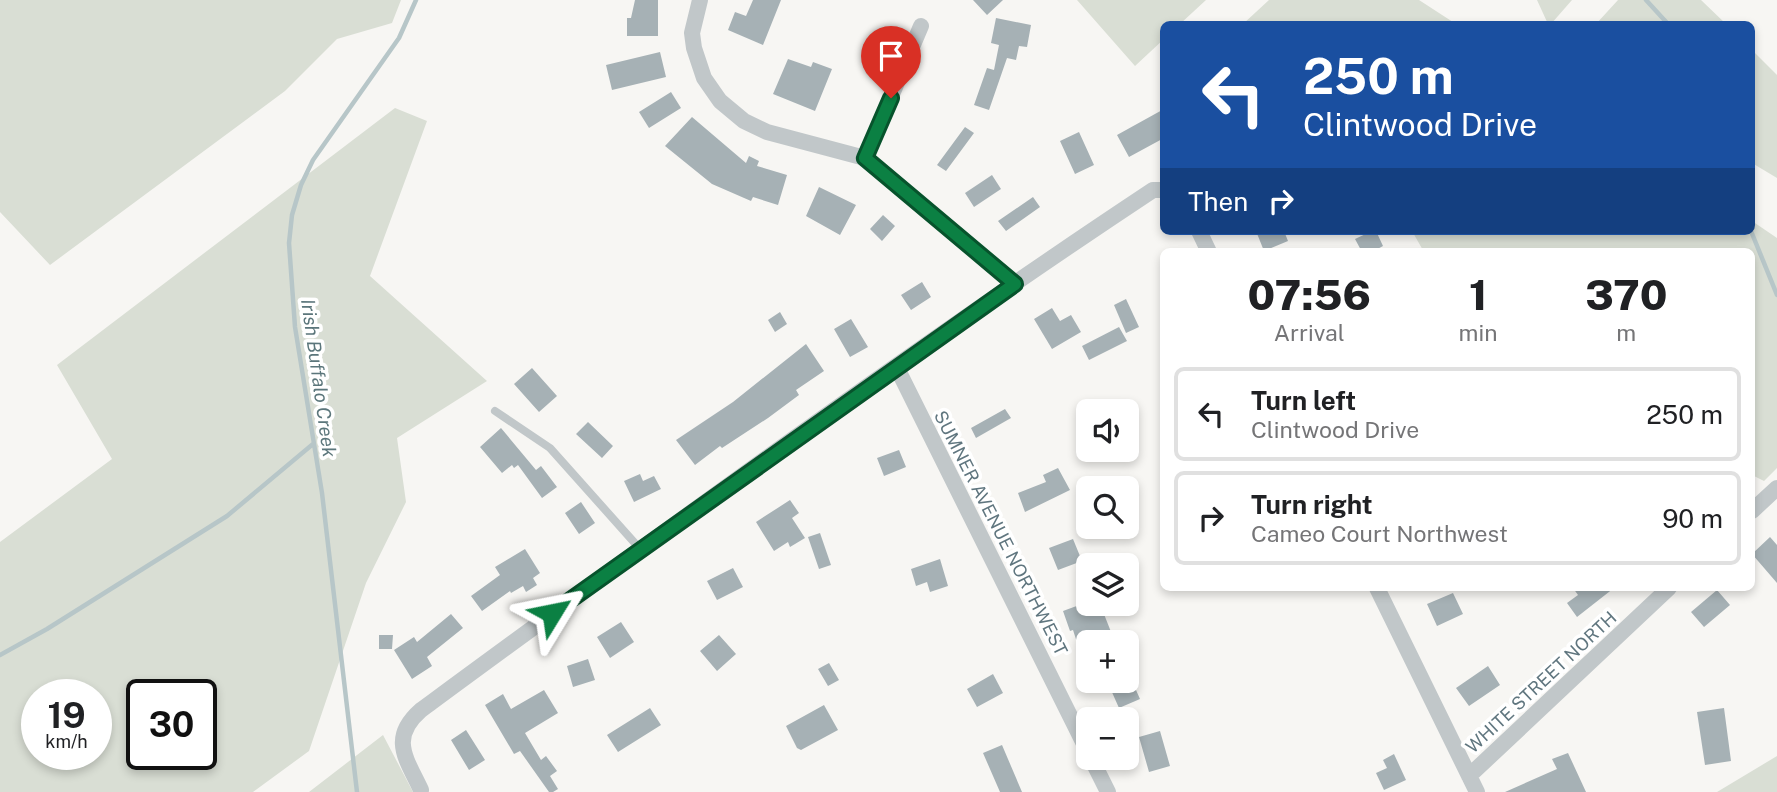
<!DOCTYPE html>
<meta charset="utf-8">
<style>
:root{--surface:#fff;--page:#f6f6f6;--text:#202124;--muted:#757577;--line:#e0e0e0}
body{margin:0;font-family:"Public Sans",sans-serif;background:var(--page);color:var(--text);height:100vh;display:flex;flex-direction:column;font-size:26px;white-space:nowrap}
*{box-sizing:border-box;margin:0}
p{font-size:23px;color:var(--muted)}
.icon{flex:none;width:38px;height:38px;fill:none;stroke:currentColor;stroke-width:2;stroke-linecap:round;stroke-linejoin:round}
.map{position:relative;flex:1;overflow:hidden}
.details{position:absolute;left:1160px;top:248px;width:595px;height:343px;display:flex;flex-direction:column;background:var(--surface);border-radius:10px;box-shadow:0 4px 10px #0003}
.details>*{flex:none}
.top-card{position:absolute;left:1160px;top:21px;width:595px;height:214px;border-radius:10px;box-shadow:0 4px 10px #0003;background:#1a4fa0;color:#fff;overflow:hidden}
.fabs{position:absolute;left:1076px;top:399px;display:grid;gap:14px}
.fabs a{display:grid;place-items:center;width:63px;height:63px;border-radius:10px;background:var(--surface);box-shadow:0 4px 10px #0003;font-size:35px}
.speed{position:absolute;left:21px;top:679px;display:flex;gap:14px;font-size:35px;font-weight:700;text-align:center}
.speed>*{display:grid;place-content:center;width:91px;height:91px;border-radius:50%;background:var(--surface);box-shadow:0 4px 10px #0003;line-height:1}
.speed small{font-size:18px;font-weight:400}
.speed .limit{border:4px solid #111;border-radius:10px;background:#fff;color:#111}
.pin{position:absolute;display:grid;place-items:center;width:60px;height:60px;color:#fff;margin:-72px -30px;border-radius:50% 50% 50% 0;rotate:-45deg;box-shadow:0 0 7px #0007}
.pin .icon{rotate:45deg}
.me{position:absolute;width:77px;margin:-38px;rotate:55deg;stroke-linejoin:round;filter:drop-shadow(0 0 5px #0008)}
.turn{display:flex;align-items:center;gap:24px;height:147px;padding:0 28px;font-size:32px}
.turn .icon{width:91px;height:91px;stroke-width:2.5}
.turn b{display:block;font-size:49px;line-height:60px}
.then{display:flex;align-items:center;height:66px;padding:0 28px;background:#0003;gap:14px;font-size:26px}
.eta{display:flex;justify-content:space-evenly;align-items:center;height:119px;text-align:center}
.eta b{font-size:42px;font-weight:800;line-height:49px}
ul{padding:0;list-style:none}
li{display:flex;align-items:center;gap:21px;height:94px;margin:0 14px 10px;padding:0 14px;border:4px solid var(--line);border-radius:10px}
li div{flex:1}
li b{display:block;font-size:26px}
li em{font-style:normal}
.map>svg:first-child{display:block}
.green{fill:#d9ded4;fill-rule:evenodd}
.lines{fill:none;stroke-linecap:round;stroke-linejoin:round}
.stream{stroke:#b7c6c8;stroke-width:4.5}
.building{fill:#a6b1b5}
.service{stroke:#c1c7c9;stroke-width:8}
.minor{stroke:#c1c7c9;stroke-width:16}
.route-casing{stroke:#07532c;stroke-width:18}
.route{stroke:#0b8043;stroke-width:12}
.labels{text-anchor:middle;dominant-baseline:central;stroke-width:7;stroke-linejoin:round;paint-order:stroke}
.street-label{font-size:18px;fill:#60767f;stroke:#fff}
.water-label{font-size:19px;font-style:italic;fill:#5b767b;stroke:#fff}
</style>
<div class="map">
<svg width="1777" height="792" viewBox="0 0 1777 792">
<rect width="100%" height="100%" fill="#f7f6f3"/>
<path class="green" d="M 0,0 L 401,0 L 392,23 L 337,39 L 285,91 L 50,265 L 0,212 Z
M 1077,0 L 1206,0 L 1180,24 L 1164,24 L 1164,39 L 1135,66 Z
M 1269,0 L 1419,0 L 1456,24 L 1243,24 Z
M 1537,0 L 1572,0 L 1551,24 L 1548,24 Z
M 1618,0 L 1701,0 L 1726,24 L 1596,24 Z
M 1752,50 L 1777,75 L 1777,178 L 1752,163 Z
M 395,108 L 427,121 L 370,276 L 487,381 L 397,438 L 406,502 L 366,583 L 309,751 L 253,792 L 0,792 L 0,542 L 112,459 L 57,365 ZM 37,695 L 96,695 L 96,754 L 37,754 ZM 142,695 L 201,695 L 201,754 L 142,754 Z
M 1752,221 L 1777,238 L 1777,468 L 1764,481 L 1752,475 L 1752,252 L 1424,252 L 1412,231 L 1752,231 Z
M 383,735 L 413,792 L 309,792 Z
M 1777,756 L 1777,792 L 1717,792 Z"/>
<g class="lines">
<path class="stream" d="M 1646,0 L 1668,24
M 1751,231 L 1777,295
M 0,655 L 47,629 L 227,516 L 313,444
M 357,792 L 322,493 L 295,327 L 289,243 L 292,215 L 301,185 L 313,160 L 399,38 L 416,0"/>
</g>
<path class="building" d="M 635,0 L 658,0 L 658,36 L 627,36 L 627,18 L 631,18 Z
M 753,0 L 781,0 L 763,45 L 728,30 L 735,12 L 746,16 Z
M 973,0 L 1003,0 L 987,15 Z
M 996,18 L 1031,25 L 1027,47 L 1019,46 L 1016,60 L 1007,58 L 989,110 L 974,105 L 987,68 L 994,70 L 999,45 L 991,43 Z
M 872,37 L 884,43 L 876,61 L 863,55 Z
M 660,52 L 666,77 L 612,90 L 606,65 Z
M 788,59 L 811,67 L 813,62 L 832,69 L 815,111 L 773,94 Z
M 671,92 L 681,108 L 649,128 L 639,112 Z
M 1164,109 L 1164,138 L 1129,157 L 1117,135 Z
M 692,117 L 746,163 L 749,156 L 759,161 L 757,166 L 787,175 L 778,205 L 753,197 L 751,201 L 712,184 L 665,146 Z
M 965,127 L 974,133 L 946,171 L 937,165 Z
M 1079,132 L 1094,165 L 1075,174 L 1060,141 Z
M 992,175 L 1001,189 L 974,207 L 965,193 Z
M 819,187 L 856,205 L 840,235 L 806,216 Z
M 1033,197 L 1040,207 L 1006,231 L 998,221 Z
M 883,215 L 895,226 L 882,241 L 870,229 Z
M 1256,231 L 1284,231 L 1288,241 L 1264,251 Z
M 1372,231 L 1376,231 L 1383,246 L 1372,252 L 1362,252 L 1355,239 Z
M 922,282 L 931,297 L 911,310 L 901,295 Z
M 1126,299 L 1139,327 L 1126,333 L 1114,305 Z
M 1052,308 L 1060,321 L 1071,315 L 1081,332 L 1052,349 L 1034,319 Z
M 780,312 L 787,324 L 775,332 L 768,320 Z
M 851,319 L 868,347 L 850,357 L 834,329 Z
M 1119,327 L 1127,341 L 1089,360 L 1082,346 Z
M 806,344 L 824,371 L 796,390 L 799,395 L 768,418 L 722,448 L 720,446 L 695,465 L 676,440 L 733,402 Z
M 532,368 L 557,396 L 539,412 L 514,384 Z
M 1005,409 L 1011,418 L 976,438 L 971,428 Z
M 588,422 L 613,446 L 602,458 L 576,434 Z
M 501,428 L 536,470 L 541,466 L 557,487 L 542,498 L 518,465 L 514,468 L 512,465 L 502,473 L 480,447 Z
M 899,450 L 906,467 L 884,476 L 877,458 Z
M 1058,468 L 1070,490 L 1025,512 L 1018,493 L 1046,482 L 1043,475 Z
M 640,474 L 643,481 L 654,476 L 661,489 L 634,502 L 624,481 Z
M 790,500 L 799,513 L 792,518 L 805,538 L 790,547 L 788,542 L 774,551 L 756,522 Z
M 581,502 L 595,523 L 579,534 L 565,513 Z
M 820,533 L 831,565 L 819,569 L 808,537 Z
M 1770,537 L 1777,545 L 1777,583 L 1752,554 Z
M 1073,539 L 1082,561 L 1058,570 L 1049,548 Z
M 525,549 L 540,573 L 533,578 L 537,585 L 526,592 L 523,586 L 511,593 L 510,591 L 482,611 L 471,596 L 500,575 L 495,567 Z
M 940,559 L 948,586 L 930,592 L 927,582 L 916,586 L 911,569 Z
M 733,568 L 743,587 L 717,600 L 707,581 Z
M 1573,588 L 1614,588 L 1577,617 L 1567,603 L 1578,595 Z
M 1717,590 L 1730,605 L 1704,627 L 1691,612 Z
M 1453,593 L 1463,614 L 1437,626 L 1427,604 Z
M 1082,604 L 1100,604 L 1115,642 L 1088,642 L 1088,670 L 1086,670 L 1073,630 L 1070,631 L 1063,611 Z
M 451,614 L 463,628 L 427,657 L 432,666 L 412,679 L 394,650 L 414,637 L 417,642 Z
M 621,622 L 634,642 L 610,658 L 597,637 Z
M 379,635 L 393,635 L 392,649 L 379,649 Z
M 719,635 L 736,654 L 717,671 L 700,651 Z
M 588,659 L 595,680 L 573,687 L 567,666 Z
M 829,663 L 839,680 L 828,686 L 818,669 Z
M 1488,666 L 1500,685 L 1469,706 L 1456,688 Z
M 993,674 L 1003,693 L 977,707 L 967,689 Z
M 1107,681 L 1132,681 L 1140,699 L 1119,708 Z
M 544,690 L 558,713 L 525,733 L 541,760 L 546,756 L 557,771 L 550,776 L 558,789 L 553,792 L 549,792 L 520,751 L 514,754 L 485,705 L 503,694 L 511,709 Z
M 824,705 L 838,730 L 801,750 L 797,748 L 786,726 Z
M 650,708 L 661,725 L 618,752 L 607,735 Z
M 1724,708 L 1731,761 L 1705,765 L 1697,712 Z
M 466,730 L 485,760 L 469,770 L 451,740 Z
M 1160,731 L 1170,766 L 1149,772 L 1139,737 Z
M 1002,745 L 1022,792 L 1000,792 L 983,753 Z
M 1568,753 L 1586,792 L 1505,792 L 1557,769 L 1552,759 Z
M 1394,754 L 1406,780 L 1384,790 L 1376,773 L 1387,768 L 1383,760 Z"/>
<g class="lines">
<path class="service" d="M 495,411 L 550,448 L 641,550"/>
<path class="minor" d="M 700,0 L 692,33 L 694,48 L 704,78 L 720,101 L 744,121 L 767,132 L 865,158 L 1015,284
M 865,158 L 921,26
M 1199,231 L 1209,252
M 897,368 L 1088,752
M 1752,511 L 1777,488
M 1377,588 L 1477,792
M 1091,758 L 1108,792
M 1469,776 L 1669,588
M 421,790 C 406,758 389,738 421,710 C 662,533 904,355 1153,190 L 1164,190"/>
</g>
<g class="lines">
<defs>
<path id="route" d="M 552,613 L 1015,284 L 865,158 L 891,98"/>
</defs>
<use href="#route" class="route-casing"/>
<use href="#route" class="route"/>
</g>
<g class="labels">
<g class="street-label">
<text transform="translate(1001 533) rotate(63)">SUMNER AVENUE NORTHWEST</text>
<text transform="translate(1541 682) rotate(-43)">WHITE STREET NORTH</text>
</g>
<g class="water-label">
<text transform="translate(319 378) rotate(82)">Irish Buffalo Creek</text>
</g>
</g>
</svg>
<div class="fabs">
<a><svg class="icon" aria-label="sound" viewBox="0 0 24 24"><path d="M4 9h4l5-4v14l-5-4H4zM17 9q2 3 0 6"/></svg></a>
<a><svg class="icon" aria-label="search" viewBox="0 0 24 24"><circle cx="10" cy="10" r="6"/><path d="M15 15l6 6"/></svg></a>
<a><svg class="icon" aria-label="layers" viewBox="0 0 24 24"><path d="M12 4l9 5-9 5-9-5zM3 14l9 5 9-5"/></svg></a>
<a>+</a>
<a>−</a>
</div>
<div class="speed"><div>19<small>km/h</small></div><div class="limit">30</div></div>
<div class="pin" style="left:891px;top:98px;background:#d93025"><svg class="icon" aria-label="arrive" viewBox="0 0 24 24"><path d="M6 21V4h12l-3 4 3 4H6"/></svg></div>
<svg class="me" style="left:552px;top:613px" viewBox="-20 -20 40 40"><path d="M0-17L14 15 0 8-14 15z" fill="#0b8043" stroke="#fff" stroke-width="4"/></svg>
<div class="top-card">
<div class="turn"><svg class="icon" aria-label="left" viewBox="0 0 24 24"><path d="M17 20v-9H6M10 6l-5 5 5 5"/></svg><div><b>250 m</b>Clintwood Drive</div></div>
<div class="then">Then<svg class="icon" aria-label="right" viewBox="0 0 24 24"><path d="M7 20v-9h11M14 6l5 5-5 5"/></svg></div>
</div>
<section class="details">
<div class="eta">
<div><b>07:56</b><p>Arrival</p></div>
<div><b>1</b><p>min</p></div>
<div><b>370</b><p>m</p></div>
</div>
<ul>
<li><svg class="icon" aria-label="left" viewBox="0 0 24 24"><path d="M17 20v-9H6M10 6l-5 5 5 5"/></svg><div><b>Turn left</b><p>Clintwood Drive</p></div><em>250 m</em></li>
<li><svg class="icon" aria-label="right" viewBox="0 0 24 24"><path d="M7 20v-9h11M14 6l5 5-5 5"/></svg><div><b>Turn right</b><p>Cameo Court Northwest</p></div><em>90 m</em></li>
</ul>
</section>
</div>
